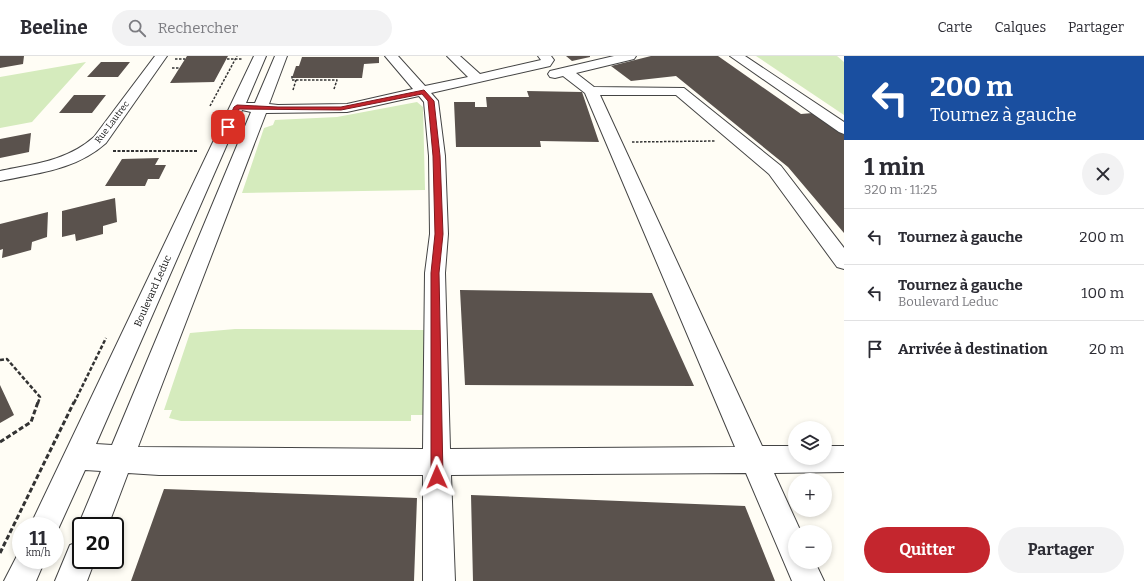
<!DOCTYPE html>
<html lang="fr">
<meta charset="utf-8">
<style>
:root{--surface:#fff;--page:#f2f2f3;--text:#2b2b33;--muted:#7c7c81;--line:#e1e1e2;--accent:#c4262e}
body{margin:0;font-family:Bitter,serif;background:var(--page);color:var(--text);height:100vh;display:flex;flex-direction:column;font-size:15px;white-space:nowrap}
*{box-sizing:border-box;margin:0}
p{font-size:13px;color:var(--muted)}
.icon{flex:none;width:22px;height:22px;fill:none;stroke:currentColor;stroke-width:2;stroke-linecap:round;stroke-linejoin:round}
.map{position:relative;flex:1;overflow:hidden}
.side{display:flex;flex-direction:column;background:var(--surface);width:300px}
.side>*{flex:none}
.top-card{background:#1a4fa0;color:#fff;overflow:hidden}
.fabs{position:absolute;left:788px;top:365px;display:grid;gap:8px}
.fabs a{display:grid;place-items:center;width:44px;height:44px;border-radius:50%;background:var(--surface);box-shadow:0 2px 6px #0003;font-size:20px}
.speed{position:absolute;left:12px;top:461px;display:flex;gap:8px;font-size:20px;font-weight:700;text-align:center}
.speed>*{display:grid;place-content:center;width:52px;height:52px;border-radius:50%;background:var(--surface);box-shadow:0 2px 6px #0003;line-height:1}
.speed small{font-size:10px;font-weight:400}
.speed .limit{border:2px solid #111;border-radius:6px;background:#fff;color:#111}
.pin{position:absolute;display:grid;place-items:center;width:34px;height:34px;color:#fff;margin:-17px;border-radius:8px;box-shadow:0 2px 6px #0006}
.me{position:absolute;width:44px;margin:-22px;rotate:359deg;stroke-linejoin:round;filter:drop-shadow(0 0 3px #0008)}
.turn{display:flex;align-items:center;gap:14px;height:84px;padding:0 20px;font-size:18px}
.turn .icon{width:52px;height:52px;stroke-width:2.5}
.turn b{display:block;font-size:28px;line-height:34px}
.round{display:grid;place-items:center;flex:none;width:42px;height:42px;border-radius:21px;background:var(--page)}
.summary{display:flex;align-items:center;justify-content:space-between;height:68px;padding:0 20px}
h1{font-size:24px;font-weight:700;line-height:30px}
.cta{display:flex;gap:8px;margin-top:auto;padding:8px 20px}
.cta a{flex:1;height:46px;border-radius:24px;background:var(--accent);color:#fff;font-size:16px;font-weight:700;line-height:46px;text-align:center}
.cta a+a{background:var(--page);color:var(--text)}
ul{padding:0;list-style:none}
li{display:flex;align-items:center;gap:12px;height:56px;padding:0 20px;border-top:1px solid var(--line)}
li div{flex:1}
li b{display:block;font-size:15px}
li em{font-style:normal}
header{display:flex;align-items:center;gap:24px;box-sizing:border-box;height:56px;padding:0 20px;background:var(--surface);border-bottom:1px solid var(--line)}
header strong{font-size:19px}
nav{display:flex;gap:22px;margin-inline-start:auto;font-size:14px}
.search{width:280px;height:36px;background:var(--page);display:flex;align-items:center;gap:10px;box-sizing:border-box;padding:0 14px;border-radius:22px;color:var(--muted);font-size:15px}
main{display:flex;flex:1;min-height:0}
.map>svg:first-child{display:block}
.green{fill:#d5ebbd}
.building{fill:#5a524d}
.lines{fill:none;stroke-linecap:round;stroke-linejoin:round}
.minor-casing{stroke:#444;stroke-width:2}
.path-far3{stroke:#333;stroke-width:1.5;stroke-dasharray:2.5 1.5;stroke-linecap:butt}
.path-far2{stroke:#333;stroke-width:2;stroke-dasharray:3 1.5;stroke-linecap:butt}
.path-far1{stroke:#333;stroke-width:2.5;stroke-dasharray:4 2;stroke-linecap:butt}
.path{stroke:#333;stroke-width:3;stroke-dasharray:5 2.5;stroke-linecap:butt}
.minor{fill:#fff;fill-rule:evenodd}
.route{fill:#c4262e;stroke:#7f191e}
.labels{text-anchor:middle;dominant-baseline:central;stroke-width:4;stroke-linejoin:round;paint-order:stroke}
.far-street-label{font-size:9px;fill:#111;stroke:#fff}
.street-label{font-size:10px;fill:#111;stroke:#fff}
</style>
<header>
<strong>Beeline</strong>
<div class="search"><svg class="icon" aria-label="search" viewBox="0 0 24 24"><circle cx="10" cy="10" r="6"/><path d="M15 15l6 6"/></svg>Rechercher</div>
<nav><a>Carte</a><a>Calques</a><a>Partager</a></nav>
</header>
<main>
<div class="map">
<svg width="844" height="525" viewBox="0 0 844 525">
<rect width="100%" height="100%" fill="#fffdf5"/>
<path class="green" d="M 756,0 L 837,0 L 844,6 L 844,59 Z
M 86,6 L 32,66 L 0,72 L 0,21 Z
M 417,46 L 423,51 L 425,134 L 242,137 L 264,72 L 273,69 L 275,64 L 337,61 Z
M 235,273 L 425,274 L 423,359 L 411,359 L 411,365 L 181,365 L 169,362 L 172,354 L 164,354 L 190,277 Z"/>
<path class="building" d="M 0,0 L 24,0 L 23,8 L 0,12 Z
M 187,0 L 228,0 L 214,26 L 170,27 Z
M 566,0 L 590,0 L 590,1 L 572,5 Z
M 651,0 L 718,0 L 801,58 L 813,57 L 844,79 L 844,177 L 788,111 L 676,20 L 631,25 L 611,10 Z
M 302,1 L 379,1 L 379,7 L 364,8 L 362,22 L 292,22 L 296,10 L 299,10 Z
M 101,6 L 130,6 L 118,21 L 87,21 Z
M 527,35 L 582,36 L 599,86 L 540,85 L 541,91 L 456,91 L 454,46 L 475,46 L 475,51 L 487,51 L 486,41 L 529,41 Z
M 74,39 L 106,39 L 92,57 L 59,57 Z
M 31,77 L 29,96 L 0,102 L 0,83 Z
M 159,102 L 155,109 L 166,109 L 159,123 L 148,123 L 145,130 L 105,130 L 122,103 Z
M 115,142 L 117,166 L 103,170 L 103,178 L 76,185 L 75,178 L 62,181 L 62,155 Z
M 48,156 L 47,181 L 32,186 L 31,194 L 2,202 L 3,193 L 0,194 L 0,168 Z
M 460,234 L 652,237 L 694,330 L 465,329 Z
M 0,329 L 14,359 L 0,367 Z
M 164,433 L 417,442 L 414,525 L 131,525 Z
M 471,439 L 745,450 L 775,525 L 473,525 Z"/>
<g class="lines">
<defs>
<path id="minor" d="M 155,0 L 167,0 L 106,87 C 76,114 37,117 0,125 L 0,115 C 34,108 67,105 94,81 Z
M 254,0 L 266,0 L 246,47 L 255,47 L 275,0 L 287,0 L 269,48 L 278,49 L 347,48 L 413,33 L 385,0 L 398,0 L 425,30 L 468,21 L 447,0 L 460,0 L 480,18 L 541,4 L 538,0 L 551,0 L 554,4 L 550,10 L 431,37 L 438,45 L 445,100 L 448,178 L 445,217 L 450,393 L 735,391 L 585,37 L 563,20 L 555,22 L 550,21 L 548,18 L 550,15 L 614,0 L 636,0 L 634,3 L 576,17 L 594,31 L 684,32 L 781,110 L 844,192 L 844,213 L 837,211 L 769,118 L 676,39 L 600,39 L 762,390 L 795,390 L 795,402 L 825,402 L 825,390 L 844,390 L 844,416 L 774,417 L 801,476 L 795,476 L 795,506 L 815,506 L 824,525 L 792,525 L 746,417 L 451,419 L 455,525 L 423,525 L 423,419 L 159,419 L 128,417 L 108,470 L 81,470 L 81,476 L 78,470 L 101,415 L 85,414 L 55,480 L 55,470 L 30,470 ZM 419,40 L 424,46 L 429,100 L 430,178 L 425,217 L 423,393 L 138,391 L 266,57 L 347,56 ZM 242,54 L 251,56 L 112,389 L 96,388 Z
M 730,0 L 745,0 L 844,66 L 844,78 L 839,76 Z
M 81,485 L 81,504 L 95,504 L 87,525 L 55,525 L 70,489 Z
M 21,492 L 21,504 L 45,504 L 36,525 L 4,525 Z"/>
</defs>
<use href="#minor" class="minor-casing"/>
<path class="path-far3" d="M 175,3 L 185,3
M 227,3 L 242,3
M 172,12 L 180,12
M 292,20 L 292,24 L 337,24 L 334,33
M 293,34 L 296,24
M 210,50 L 237,0
M 632,86 L 715,85"/>
<path class="path-far2" d="M 113,95 L 198,95"/>
<path class="path-far1" d="M 0,304 L 7,303 L 40,341 L 38,347
M 74,347 L 106,282"/>
<path class="path" d="M 0,386 L 31,366 L 38,346
M 0,497 L 74,346
M 103,511 L 112,511"/>
<use href="#minor" class="minor"/>
</g>
<path class="route" d="M 424,34 L 434,45 L 440,100 L 443,178 L 439,217 L 443,421 L 441,425 L 437,427 L 433,425 L 431,421 L 431,217 L 435,178 L 433,100 L 428,45 L 422,38 L 341,54 L 239,53 L 230,72 L 225,71 L 234,51 L 237,49 L 278,51 L 341,51 Z"/>
<g class="labels">
<g class="far-street-label">
<text transform="translate(112 66) rotate(-53)">Rue Lautrec</text>
</g>
<g class="street-label">
<text transform="translate(153 235) rotate(-66)">Boulevard Leduc</text>
</g>
</g>
</svg>
<div class="fabs">
<a><svg class="icon" aria-label="layers" viewBox="0 0 24 24"><path d="M12 4l9 5-9 5-9-5zM3 14l9 5 9-5"/></svg></a>
<a>+</a>
<a>−</a>
</div>
<div class="speed"><div>11<small>km/h</small></div><div class="limit">20</div></div>
<div class="pin" style="left:228px;top:71px;background:#d93025"><svg class="icon" aria-label="arrive" viewBox="0 0 24 24"><path d="M6 21V4h12l-3 4 3 4H6"/></svg></div>
<svg class="me" style="left:437px;top:421px" viewBox="-20 -20 40 40"><path d="M0-17L14 15 0 8-14 15z" fill="#c4262e" stroke="#fff" stroke-width="4"/></svg>
</div>
<section class="side">
<div class="top-card">
<div class="turn"><svg class="icon" aria-label="left" viewBox="0 0 24 24"><path d="M17 20v-9H6M10 6l-5 5 5 5"/></svg><div><b>200 m</b>Tournez à gauche</div></div>
</div>
<div class="summary"><div><h1>1 min</h1><p>320 m · 11:25</p></div><a class="round"><svg class="icon" aria-label="close" viewBox="0 0 24 24"><path d="M6 6l12 12M18 6L6 18"/></svg></a></div>
<ul>
<li><svg class="icon" aria-label="left" viewBox="0 0 24 24"><path d="M17 20v-9H6M10 6l-5 5 5 5"/></svg><div><b>Tournez à gauche</b></div><em>200 m</em></li>
<li><svg class="icon" aria-label="left" viewBox="0 0 24 24"><path d="M17 20v-9H6M10 6l-5 5 5 5"/></svg><div><b>Tournez à gauche</b><p>Boulevard Leduc</p></div><em>100 m</em></li>
<li><svg class="icon" aria-label="arrive" viewBox="0 0 24 24"><path d="M6 21V4h12l-3 4 3 4H6"/></svg><div><b>Arrivée à destination</b></div><em>20 m</em></li>
</ul>
<div class="cta"><a>Quitter</a><a>Partager</a></div>
</section>
</main>
